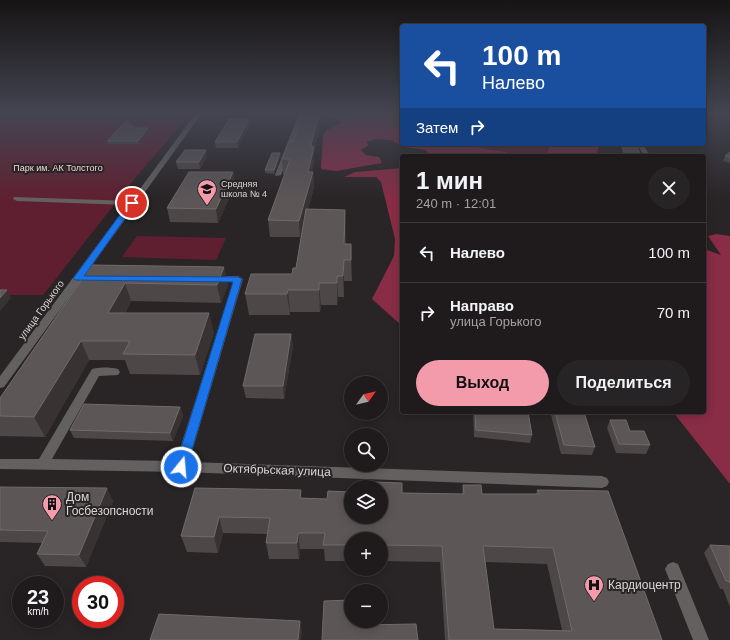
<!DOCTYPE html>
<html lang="ru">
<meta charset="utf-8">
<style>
:root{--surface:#1f1b1c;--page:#272425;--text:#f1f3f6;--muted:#a1a1a3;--line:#3c393b;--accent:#f39aab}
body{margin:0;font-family:Arial,sans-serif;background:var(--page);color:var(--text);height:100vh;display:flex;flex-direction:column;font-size:15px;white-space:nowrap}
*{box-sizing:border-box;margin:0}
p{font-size:13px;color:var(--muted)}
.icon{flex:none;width:22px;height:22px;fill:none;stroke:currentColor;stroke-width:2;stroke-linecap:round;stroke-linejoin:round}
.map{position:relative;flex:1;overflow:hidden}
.sheet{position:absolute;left:400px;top:154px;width:306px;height:260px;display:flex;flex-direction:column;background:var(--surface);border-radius:4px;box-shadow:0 2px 10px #0003,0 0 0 1px var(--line)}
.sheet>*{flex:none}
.banner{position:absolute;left:400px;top:24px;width:306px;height:122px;border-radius:4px;box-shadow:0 2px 10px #0003,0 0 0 1px var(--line);background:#1a4fa0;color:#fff;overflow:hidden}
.needle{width:26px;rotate:56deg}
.fabs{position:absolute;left:344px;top:376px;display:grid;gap:8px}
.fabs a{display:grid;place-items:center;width:44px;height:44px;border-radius:50%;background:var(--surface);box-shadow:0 2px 10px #0003,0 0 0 1px var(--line);font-size:20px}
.speed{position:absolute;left:12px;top:576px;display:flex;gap:8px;font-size:20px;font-weight:700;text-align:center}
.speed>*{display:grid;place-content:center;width:52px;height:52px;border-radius:50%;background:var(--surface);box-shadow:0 2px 10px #0003,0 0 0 1px var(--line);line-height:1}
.speed small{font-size:10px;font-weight:400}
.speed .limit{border:6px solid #d22;background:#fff;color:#111}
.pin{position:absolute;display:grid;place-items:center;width:34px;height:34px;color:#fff;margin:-17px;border:2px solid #fff;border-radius:50%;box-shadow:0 1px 4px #0007}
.me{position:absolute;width:44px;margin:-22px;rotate:17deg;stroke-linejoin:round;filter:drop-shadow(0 0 3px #0008)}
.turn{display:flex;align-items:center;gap:14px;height:84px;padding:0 16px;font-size:18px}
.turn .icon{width:52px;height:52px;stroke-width:2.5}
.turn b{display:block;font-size:28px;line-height:34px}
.then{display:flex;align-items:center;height:38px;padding:0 16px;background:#0003;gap:8px;font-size:15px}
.round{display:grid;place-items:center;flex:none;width:42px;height:42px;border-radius:21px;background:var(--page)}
.summary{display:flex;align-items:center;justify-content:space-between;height:68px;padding:0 16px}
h1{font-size:24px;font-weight:800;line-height:30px}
.button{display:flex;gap:8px;margin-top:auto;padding:8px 16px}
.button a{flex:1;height:46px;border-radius:24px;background:var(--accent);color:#111;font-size:16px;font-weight:800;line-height:46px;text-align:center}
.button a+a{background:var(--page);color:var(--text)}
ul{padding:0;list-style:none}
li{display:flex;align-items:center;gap:12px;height:60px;padding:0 16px;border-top:1px solid var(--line)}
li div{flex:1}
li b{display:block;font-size:15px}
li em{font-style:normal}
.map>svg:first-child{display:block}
.green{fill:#601f30}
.forest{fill:#892c46}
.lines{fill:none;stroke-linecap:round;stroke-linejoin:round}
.minor{fill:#636060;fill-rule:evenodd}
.wall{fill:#4d4748;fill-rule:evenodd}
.shaded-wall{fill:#383233}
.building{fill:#5c5657;stroke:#706a6c;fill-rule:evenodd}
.route{fill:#1a73e8;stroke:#114b97}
.labels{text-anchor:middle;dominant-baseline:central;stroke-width:4;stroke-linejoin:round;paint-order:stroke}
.far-park-label{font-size:9px;fill:#f0d4d8;stroke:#292425}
.far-poi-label{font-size:9px;fill:#dbd7d8;stroke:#292425;text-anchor:start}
.street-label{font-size:10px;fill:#dbd7d8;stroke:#292425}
.near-street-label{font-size:12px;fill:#dbd7d8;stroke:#292425}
.near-poi-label{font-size:12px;fill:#dbd7d8;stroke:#292425;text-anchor:start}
</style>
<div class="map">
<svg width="730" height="640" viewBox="0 0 730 640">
<rect width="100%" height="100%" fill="#292425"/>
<path class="green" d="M 11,113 L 191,113 L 136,177 L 43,295 L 0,295 L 0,119 Z
M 474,144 L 550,144 L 547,154 L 552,156 L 509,156 L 508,153 C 498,149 481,151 474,144 Z
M 137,236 L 226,238 L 216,260 L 122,257 Z"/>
<path class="forest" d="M 324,113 L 402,113 L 402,144 L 474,144 C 481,151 498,149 508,153 L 509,156 L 426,156 L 428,153 L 426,150 L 404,147 L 391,140 L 376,139 L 366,142 L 369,145 L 361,150 L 366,155 L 379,157 L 382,163 L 336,171 L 321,169 L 323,135 L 327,130 L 341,123 L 341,121 L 330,118 Z
M 550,144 L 600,144 L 597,152 L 602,156 L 552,156 L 547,154 Z
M 402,168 L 402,324 L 401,325 L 372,299 L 394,256 L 395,239 L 381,182 L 376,177 L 344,177 L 355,172 Z
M 716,234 L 730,236 L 730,484 L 673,412 L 704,412 L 704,249 L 721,255 L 708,236 Z"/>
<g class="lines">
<path class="minor" d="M 196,113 L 202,113 L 85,275 L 99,276 L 101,278 L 99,280 L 81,281 L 4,387 L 0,388 L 0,376 L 127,205 L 17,201 L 13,199 L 14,197 L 131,201 Z
M 299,113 L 305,113 L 281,175 L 276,176 L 275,175 Z
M 637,144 L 643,144 L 650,156 L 644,156 Z
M 214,276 L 238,276 L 243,279 L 189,462 L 602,476 L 607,478 L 609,482 L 607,486 L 602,488 L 181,472 L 0,469 L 0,459 L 39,459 L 92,369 C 100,367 110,367 118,369 L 120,372 L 118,375 L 99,376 L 52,459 L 176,461 L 233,282 L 211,281 L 209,279 Z
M 673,562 L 678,564 L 709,640 L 693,640 L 665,569 L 668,564 Z"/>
</g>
<path class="wall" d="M 215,113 L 236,113 L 235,115 L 215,114 Z
M 272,113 L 293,113 L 292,114 L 272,114 Z
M 304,113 L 320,113 L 321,122 L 314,152 L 314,161 L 312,172 L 313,172 L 314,187 L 308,209 L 345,210 L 346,244 L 351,244 L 352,281 L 344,281 L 344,297 L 338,297 L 337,305 L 321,305 L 320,312 L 290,312 L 290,315 L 249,315 L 245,294 L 292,274 L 296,268 L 302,229 L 300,237 L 270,237 L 268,220 L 285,174 L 283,174 L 282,159 L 293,142 Z
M 249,119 L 249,125 L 238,148 L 216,148 L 215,142 Z
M 134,128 L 149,131 L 139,144 L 108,144 L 107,141 Z
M 620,144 L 636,144 L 641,156 L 624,156 Z
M 730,152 L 730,163 L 723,161 L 725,156 Z
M 280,153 L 281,156 L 274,174 L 265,173 L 265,170 Z
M 207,157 L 200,169 L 178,169 L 176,162 Z
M 233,172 L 235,185 L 218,223 L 170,222 L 167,208 Z
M 92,265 L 228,285 L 221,303 L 131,301 L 125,313 L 214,332 L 200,375 L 130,374 L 125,360 L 89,360 L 45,437 L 0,436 L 0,398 Z
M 291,334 L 293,346 L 284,399 L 246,398 L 243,386 Z
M 180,407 L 183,416 L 173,441 L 74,438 L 70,430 Z
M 473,412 L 528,412 L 532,435 L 530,443 L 474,437 Z
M 552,412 L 584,412 L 595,447 L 592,455 L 561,454 L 551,415 Z
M 610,420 L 630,431 L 650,445 L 646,454 L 616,453 L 607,428 Z
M 463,485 L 482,494 L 536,494 L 537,490 L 662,640 L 445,640 L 440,562 L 381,561 L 381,539 L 351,539 L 351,561 L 325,561 L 324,549 L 300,549 L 299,559 L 269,559 L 266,543 L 268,534 L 223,533 L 218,553 L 187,552 L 181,536 L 195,488 L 302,498 L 327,499 L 402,493 L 462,494 ZM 485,562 L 547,564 L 562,630 L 494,629 Z
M 0,487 L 113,501 L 86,567 L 45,566 L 37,554 L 43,543 L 0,542 Z
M 710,545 L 730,546 L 730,607 L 723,589 L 720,589 L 704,553 Z"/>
<path class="shaded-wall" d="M 319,113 L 320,113 L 321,122 L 314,152 L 314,161 L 310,183 L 313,172 L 314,187 L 300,237 L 299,221 L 308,172 L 311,146 Z
M 249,119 L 249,125 L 238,148 L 237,142 Z
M 148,128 L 149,131 L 139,144 L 138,141 Z
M 206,150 L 207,157 L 200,169 L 199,162 Z
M 280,153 L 281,156 L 274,174 L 274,170 Z
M 233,172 L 235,185 L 218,223 L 216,209 Z
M 345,210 L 346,229 L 345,260 L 344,244 Z
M 351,244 L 352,265 L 352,281 L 351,260 Z
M 344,260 L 344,297 L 343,276 Z
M 224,267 L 228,285 L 221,303 L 217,285 Z
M 337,276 L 338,297 L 337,305 Z
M 125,283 L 131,301 L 114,332 L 108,313 Z
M 319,283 L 321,305 L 320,312 L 319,290 Z
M 7,290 L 11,298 L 0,311 L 0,298 Z
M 288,290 L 290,312 L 290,315 L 287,294 Z
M 209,313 L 214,332 L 200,375 L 195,355 Z
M 291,334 L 293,346 L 284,399 L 283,386 Z
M 81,341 L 89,360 L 45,437 L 34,417 Z
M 180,407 L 183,416 L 173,441 L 170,433 Z
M 107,488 L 113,501 L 86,567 L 79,555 Z
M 301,490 L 303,506 L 300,498 Z
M 219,517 L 223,533 L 218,553 L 214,537 Z
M 298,533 L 300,549 L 299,559 L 297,543 Z
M 300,621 L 302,633 L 301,640 L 298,640 Z"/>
<path class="building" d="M 304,113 L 319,113 L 311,146 L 314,147 L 308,172 L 313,172 L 299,221 L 268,220 L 290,159 L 282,159 L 289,142 L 293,142 Z
M 229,119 L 249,119 L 237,142 L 215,142 Z
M 127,120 L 134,128 L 148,128 L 138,141 L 107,141 Z
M 622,144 L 636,144 L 641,156 L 625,156 Z
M 185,150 L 206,150 L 199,162 L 176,162 Z
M 730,152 L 730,158 L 725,156 Z
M 272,153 L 280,153 L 274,170 L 265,170 Z
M 189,172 L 233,172 L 216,209 L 167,208 Z
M 306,209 L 345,210 L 344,244 L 351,244 L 351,260 L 344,260 L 343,276 L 337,276 L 337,283 L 319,283 L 319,290 L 288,290 L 287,294 L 245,294 L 251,274 L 292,274 L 293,268 L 296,268 Z
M 92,265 L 224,267 L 217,285 L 125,283 L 108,313 L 209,313 L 195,355 L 123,354 L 130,341 L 81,341 L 34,417 L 0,416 L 0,398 Z
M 0,290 L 7,290 L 0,298 Z
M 255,334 L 291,334 L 283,386 L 243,386 Z
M 84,404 L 180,407 L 170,433 L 70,430 Z
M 475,412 L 528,412 L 532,435 L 476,430 Z
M 555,412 L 584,412 L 595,447 L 564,445 Z
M 610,420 L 626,420 L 630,431 L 644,431 L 650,445 L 619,444 Z
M 375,482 L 402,483 L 402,493 L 464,494 L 463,485 L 481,485 L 482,494 L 540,494 L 537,490 L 608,491 L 662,640 L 449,640 L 442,546 L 381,545 L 381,539 L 351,539 L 351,545 L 323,545 L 325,533 L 298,533 L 297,543 L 266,543 L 270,518 L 219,517 L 214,537 L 181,536 L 195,488 L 301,490 L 300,498 L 327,499 L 328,491 L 351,492 L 351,517 L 381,517 L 381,487 L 375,487 ZM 483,546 L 553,548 L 572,631 L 494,629 Z
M 0,487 L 107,488 L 79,555 L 37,554 L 48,531 L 0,530 Z
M 710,545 L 730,546 L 730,583 L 729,581 L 726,581 Z
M 351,600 L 351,621 L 361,621 L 361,625 L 416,624 L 418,640 L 322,640 L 324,601 Z
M 159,614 L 300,621 L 298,640 L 150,640 Z"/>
<linearGradient id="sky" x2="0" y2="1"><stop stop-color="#171414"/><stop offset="0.56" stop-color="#434551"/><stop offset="1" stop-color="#434551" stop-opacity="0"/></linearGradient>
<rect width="730" height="202" fill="url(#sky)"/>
<path class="route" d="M 130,201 L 136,203 L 84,276 L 238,277 L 242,279 L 187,467 L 185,471 L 181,472 L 177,471 L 175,467 L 233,282 L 75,280 L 73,278 L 75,276 Z"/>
<defs>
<symbol id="school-pin" viewBox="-11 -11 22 30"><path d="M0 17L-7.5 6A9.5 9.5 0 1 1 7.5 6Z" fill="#f39aab" stroke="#292425"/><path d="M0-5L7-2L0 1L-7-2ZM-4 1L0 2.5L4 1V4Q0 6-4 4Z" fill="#111"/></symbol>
<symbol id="building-pin" viewBox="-11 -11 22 30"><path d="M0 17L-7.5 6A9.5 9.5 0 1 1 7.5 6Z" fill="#f39aab" stroke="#292425"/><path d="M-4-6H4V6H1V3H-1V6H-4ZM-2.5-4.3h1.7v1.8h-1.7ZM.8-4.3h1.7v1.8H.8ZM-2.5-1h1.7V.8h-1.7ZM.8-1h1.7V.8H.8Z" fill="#111"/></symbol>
<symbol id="hospital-pin" viewBox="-11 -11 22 30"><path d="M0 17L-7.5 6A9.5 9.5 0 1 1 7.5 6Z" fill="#f39aab" stroke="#292425"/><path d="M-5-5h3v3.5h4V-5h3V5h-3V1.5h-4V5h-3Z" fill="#111"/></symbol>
</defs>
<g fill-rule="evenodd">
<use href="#school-pin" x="196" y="178" width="22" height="30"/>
<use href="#building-pin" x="41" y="493" width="22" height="30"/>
<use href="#hospital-pin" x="583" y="574" width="22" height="30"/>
</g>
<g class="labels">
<g class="far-park-label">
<text x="58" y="168">Парк им. АК Толстого</text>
</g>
<g class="far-poi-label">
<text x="221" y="184">Средняя<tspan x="221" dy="10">школа № 4</tspan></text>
</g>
<g class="street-label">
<text transform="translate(41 310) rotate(-54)">улица Горького</text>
</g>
<g class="near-street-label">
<text transform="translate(277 470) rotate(2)">Октябрьская улица</text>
</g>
<g class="near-poi-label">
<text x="66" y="497">Дом<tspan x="66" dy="14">Госбезопсности</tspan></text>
<text x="608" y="585">Кардиоцентр</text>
</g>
</g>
</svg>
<div class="fabs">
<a><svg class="needle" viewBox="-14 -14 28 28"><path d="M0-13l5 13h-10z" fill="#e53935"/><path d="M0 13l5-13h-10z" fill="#a1a1a3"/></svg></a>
<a><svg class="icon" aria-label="search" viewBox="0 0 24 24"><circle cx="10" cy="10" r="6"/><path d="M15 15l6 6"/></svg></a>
<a><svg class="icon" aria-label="layers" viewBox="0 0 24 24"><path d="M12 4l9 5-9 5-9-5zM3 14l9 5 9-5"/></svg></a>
<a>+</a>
<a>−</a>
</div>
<div class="speed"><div>23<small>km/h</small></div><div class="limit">30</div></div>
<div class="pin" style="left:132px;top:203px;background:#d93025"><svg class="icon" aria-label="arrive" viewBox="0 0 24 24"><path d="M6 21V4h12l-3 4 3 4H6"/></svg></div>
<svg class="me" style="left:181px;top:467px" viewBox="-20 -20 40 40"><circle r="17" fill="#1a73e8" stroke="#fff" stroke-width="3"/><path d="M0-11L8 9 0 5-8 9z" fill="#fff"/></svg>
<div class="banner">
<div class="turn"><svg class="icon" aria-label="left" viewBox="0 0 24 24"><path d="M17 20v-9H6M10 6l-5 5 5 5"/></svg><div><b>100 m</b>Налево</div></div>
<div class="then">Затем<svg class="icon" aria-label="right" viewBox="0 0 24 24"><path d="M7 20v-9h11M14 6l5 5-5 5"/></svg></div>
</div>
<section class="sheet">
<div class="summary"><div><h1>1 мин</h1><p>240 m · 12:01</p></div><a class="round"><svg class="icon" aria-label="close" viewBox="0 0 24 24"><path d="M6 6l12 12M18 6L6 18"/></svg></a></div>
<ul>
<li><svg class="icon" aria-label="left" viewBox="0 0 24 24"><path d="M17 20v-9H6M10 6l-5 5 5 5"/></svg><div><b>Налево</b></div><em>100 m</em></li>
<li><svg class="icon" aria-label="right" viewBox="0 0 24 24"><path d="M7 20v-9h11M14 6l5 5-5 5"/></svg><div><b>Направо</b><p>улица Горького</p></div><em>70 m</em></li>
</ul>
<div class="button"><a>Выход</a><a>Поделиться</a></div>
</section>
</div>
